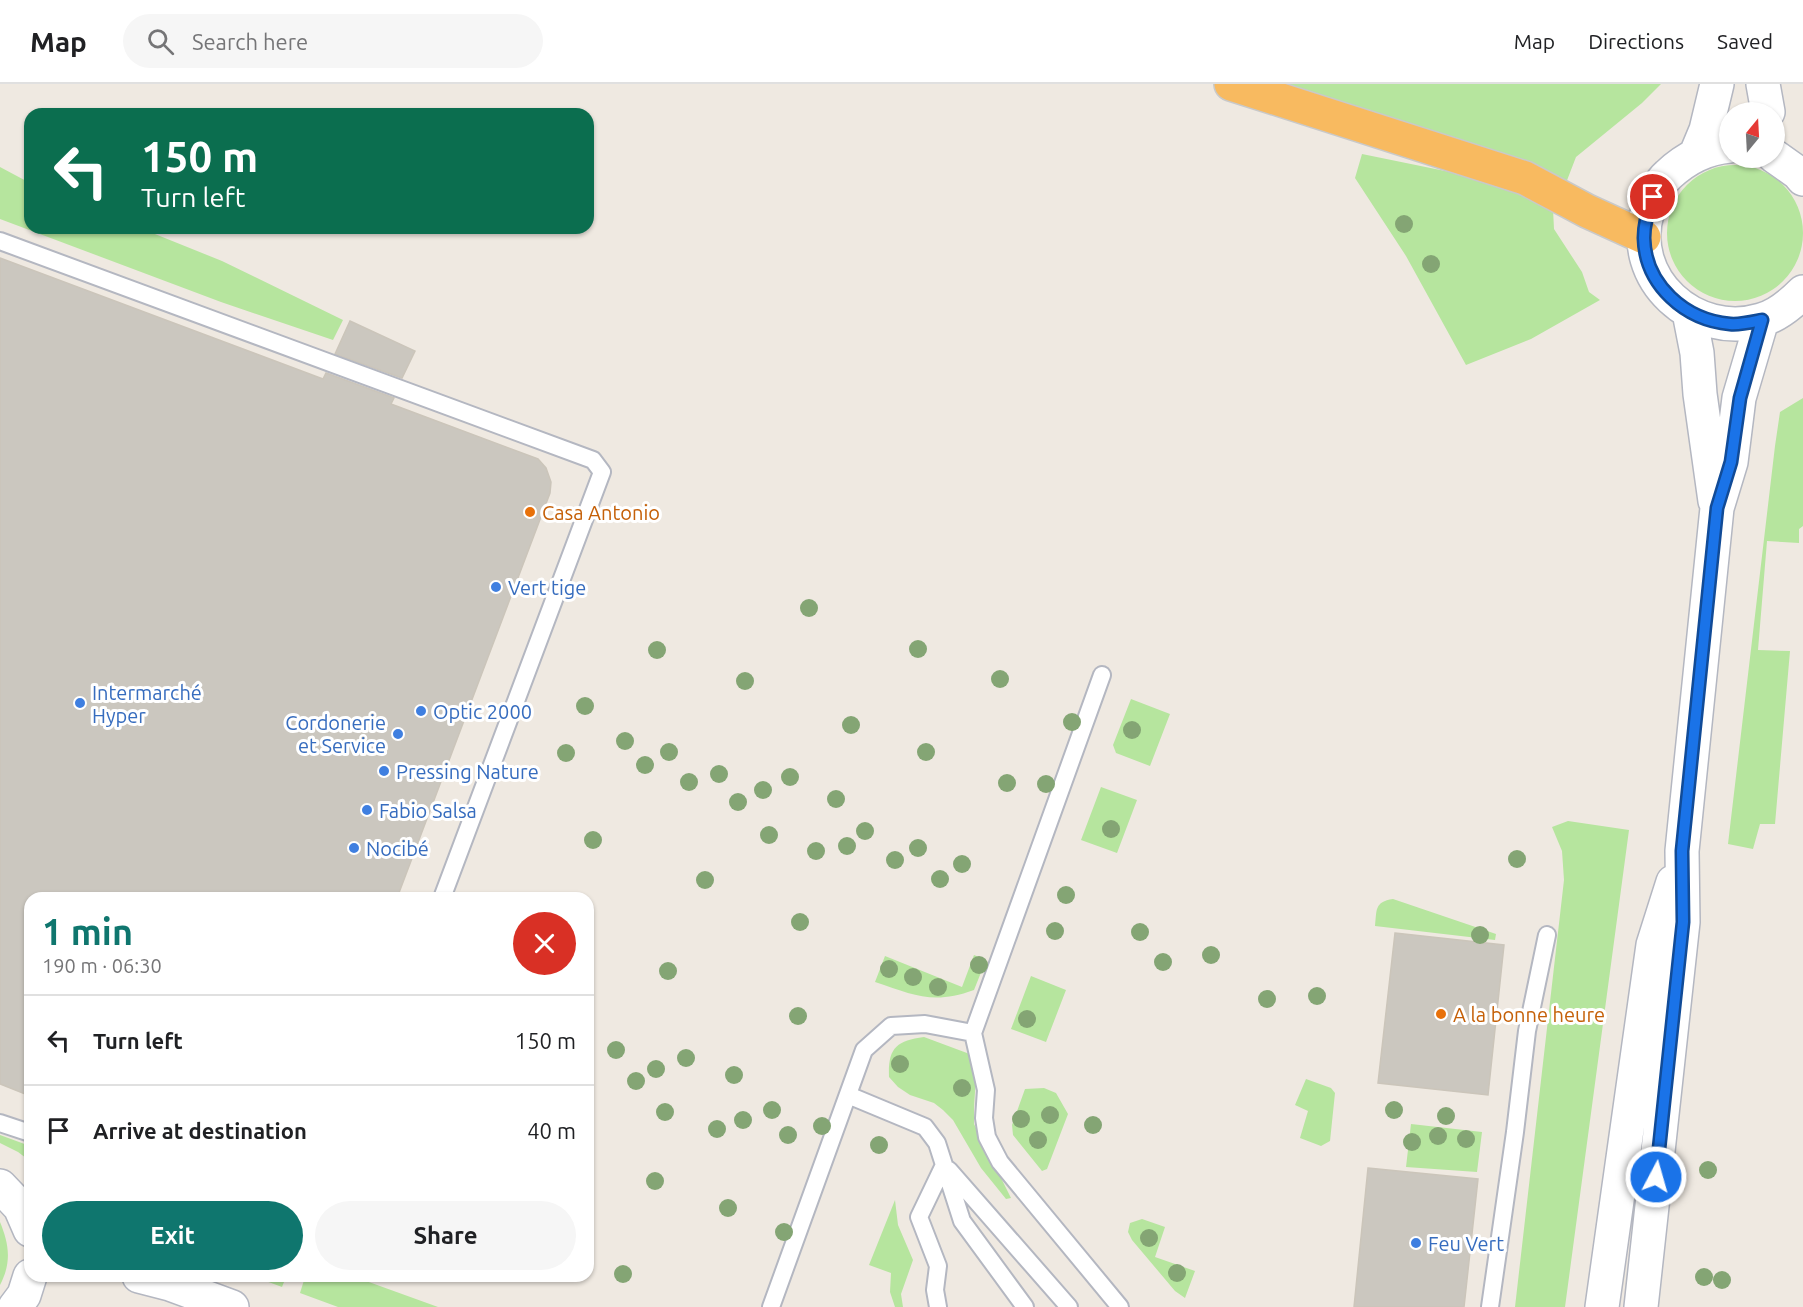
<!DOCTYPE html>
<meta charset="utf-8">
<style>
:root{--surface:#fff;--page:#f6f6f6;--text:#202124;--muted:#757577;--line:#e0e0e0;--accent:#0f766e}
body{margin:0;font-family:Ubuntu,sans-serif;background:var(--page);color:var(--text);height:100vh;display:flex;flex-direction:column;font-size:22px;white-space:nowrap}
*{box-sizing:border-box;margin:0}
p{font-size:20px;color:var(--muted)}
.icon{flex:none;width:33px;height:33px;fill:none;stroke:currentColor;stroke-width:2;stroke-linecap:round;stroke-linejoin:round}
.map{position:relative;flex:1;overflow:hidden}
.drawer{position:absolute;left:24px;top:808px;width:570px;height:390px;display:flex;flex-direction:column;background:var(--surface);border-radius:18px;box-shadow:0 2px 4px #0004}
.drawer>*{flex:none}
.top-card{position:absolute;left:24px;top:24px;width:570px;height:126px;border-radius:18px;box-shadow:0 2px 4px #0004;background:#0b6e4f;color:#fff;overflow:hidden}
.needle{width:39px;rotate:18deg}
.fabs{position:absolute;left:1719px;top:18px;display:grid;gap:12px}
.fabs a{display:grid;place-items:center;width:66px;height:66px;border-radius:50%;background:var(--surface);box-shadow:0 2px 4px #0004;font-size:30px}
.pin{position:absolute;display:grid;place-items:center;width:51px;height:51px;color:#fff;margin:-26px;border:3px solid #fff;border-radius:50%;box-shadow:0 2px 6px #0007}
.me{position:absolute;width:66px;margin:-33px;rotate:6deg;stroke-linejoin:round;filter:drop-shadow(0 0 4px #0008)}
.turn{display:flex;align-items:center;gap:21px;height:126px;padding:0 18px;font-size:27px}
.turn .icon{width:78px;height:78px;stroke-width:2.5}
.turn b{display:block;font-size:42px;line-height:51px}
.round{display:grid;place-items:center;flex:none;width:63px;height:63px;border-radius:32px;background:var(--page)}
.head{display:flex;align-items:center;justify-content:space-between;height:102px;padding:0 18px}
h1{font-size:36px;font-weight:700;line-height:45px;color:var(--accent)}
.action{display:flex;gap:12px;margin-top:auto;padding:12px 18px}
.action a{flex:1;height:69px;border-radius:36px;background:var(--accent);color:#fff;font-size:24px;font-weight:700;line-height:69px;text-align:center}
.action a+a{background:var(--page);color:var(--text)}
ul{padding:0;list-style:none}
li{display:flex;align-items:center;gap:18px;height:90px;padding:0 18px;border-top:2px solid var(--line)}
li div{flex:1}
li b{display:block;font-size:22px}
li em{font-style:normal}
header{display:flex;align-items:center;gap:36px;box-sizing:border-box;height:84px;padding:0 30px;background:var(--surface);border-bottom:2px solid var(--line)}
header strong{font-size:28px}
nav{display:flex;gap:33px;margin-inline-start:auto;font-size:21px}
.search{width:420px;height:54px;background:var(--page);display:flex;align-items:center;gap:15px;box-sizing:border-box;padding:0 21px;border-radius:33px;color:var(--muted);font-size:22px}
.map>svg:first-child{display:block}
.green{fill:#b6e59e}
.building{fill:#cbc7bf;stroke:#cbc5ba;stroke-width:1.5}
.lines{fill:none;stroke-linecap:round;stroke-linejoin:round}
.service-casing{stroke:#b4b7c1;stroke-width:20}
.minor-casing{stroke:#b4b7c1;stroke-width:36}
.secondary-casing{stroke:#b4b7c1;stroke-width:36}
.trunk-casing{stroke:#c9c9c9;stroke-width:36}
.service{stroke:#fff;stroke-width:16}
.minor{stroke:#fff;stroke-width:33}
.secondary{stroke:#fff;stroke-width:33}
.trunk{stroke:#f8ba60;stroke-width:33}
.tree{fill:#84a574}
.route-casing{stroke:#114b97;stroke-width:15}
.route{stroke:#1a73e8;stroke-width:10}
.food-dot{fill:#e8710a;stroke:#fff;stroke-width:2}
.shop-dot{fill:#3f7fe0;stroke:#fff;stroke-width:2}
.labels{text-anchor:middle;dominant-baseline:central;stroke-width:6;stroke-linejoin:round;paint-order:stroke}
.food-label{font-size:20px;fill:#c56008;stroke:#fff;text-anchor:start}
.shop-label{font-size:20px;fill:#366cbe;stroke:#fff;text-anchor:start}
</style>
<header>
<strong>Map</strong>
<div class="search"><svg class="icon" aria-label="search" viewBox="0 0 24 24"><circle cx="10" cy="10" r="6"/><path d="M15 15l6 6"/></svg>Search here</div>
<nav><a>Map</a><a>Directions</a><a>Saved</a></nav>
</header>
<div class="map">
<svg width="1803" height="1223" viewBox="0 0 1803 1223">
<rect width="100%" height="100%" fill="#efe9e1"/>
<path class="green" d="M 1283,0 L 1661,0 L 1642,19 L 1576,73 L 1566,99 Z
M 1362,70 L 1450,88 L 1480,91 L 1553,125 L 1554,145 L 1582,188 L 1589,208 L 1600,216 L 1531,255 L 1466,281 L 1406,172 L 1355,94 Z
M1667 149a68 68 0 1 1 136 0a68 68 0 1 1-136 0Z
M 0,83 L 30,99 L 30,144 L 140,144 L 222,177 L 343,236 L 333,256 L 221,218 L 0,135 Z
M 1803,314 L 1803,442 L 1799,445 L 1799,459 L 1767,457 L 1758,566 L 1790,567 L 1775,740 L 1760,740 L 1753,765 L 1728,760 L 1775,362 L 1780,328 Z
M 1131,615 L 1170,630 L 1150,682 L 1116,669 L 1113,661 Z
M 1101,703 L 1137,716 L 1117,769 L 1081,756 Z
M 1568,737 L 1629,746 L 1565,1223 L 1515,1223 L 1564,796 L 1562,767 L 1552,743 Z
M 1393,815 L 1496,850 L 1495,856 L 1375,842 C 1377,826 1374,818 1393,815 Z
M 974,871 L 986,876 L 974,906 C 933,921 914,911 875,898 L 885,872 L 962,903 Z
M 1031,892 L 1066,906 L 1046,958 L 1011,945 Z
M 924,953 L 975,972 L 977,978 L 974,1023 L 974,1040 L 1011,1114 L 1006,1115 L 981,1084 L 953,1036 L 943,1026 L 934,1019 L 910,1011 L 898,1003 L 889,993 C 888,964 896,957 924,953 Z
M 1306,995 L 1331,1004 L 1335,1009 L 1330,1057 L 1321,1062 L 1300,1054 L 1308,1027 L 1295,1021 Z
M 1044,1004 L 1056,1009 L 1068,1030 L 1047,1085 L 1042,1087 L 1013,1051 L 1012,1041 L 1025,1005 Z
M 1411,1040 L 1482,1048 L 1477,1088 L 1406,1083 Z
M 0,1051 L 30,1062 L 30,1077 L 18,1068 L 0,1059 Z
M 895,1116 L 898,1141 L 913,1176 L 901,1210 L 903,1223 L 895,1223 L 890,1208 L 891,1189 L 869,1181 Z
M 1142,1135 L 1165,1143 L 1155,1173 L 1195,1187 L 1185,1214 L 1175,1207 L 1132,1156 L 1128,1148 L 1130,1139 Z
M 0,1138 C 9,1160 12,1178 0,1201 Z
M 255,1193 L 286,1192 L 286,1193 L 282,1203 Z
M 305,1193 L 355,1193 L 438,1223 L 338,1223 L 300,1209 Z"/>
<path class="building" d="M 0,174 L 323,295 L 326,289 L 394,314 L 391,320 L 538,375 L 546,384 L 551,398 L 550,409 L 397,814 L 30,814 L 30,1012 L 0,1000 Z
M 350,237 L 415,267 L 402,294 L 335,270 Z
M 1395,849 L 1504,861 L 1488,1011 L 1378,999 Z
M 1368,1084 L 1478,1095 L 1464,1223 L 1354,1223 Z"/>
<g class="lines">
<defs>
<path id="service" d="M 0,157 L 593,376 L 602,388 L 442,814
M 973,949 L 986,1006 L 984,1034 L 987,1053 L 1000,1078 L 1120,1223
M 848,1011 L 925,1043 L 937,1059 L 962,1137 L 1025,1223
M 0,1039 L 30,1049
M 949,1086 L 1069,1223
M 771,1223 L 864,966 L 891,942 L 925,940 L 973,949 L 1102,591
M 938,1223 L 935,1206 L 938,1182 L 919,1133 L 944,1081
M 1490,1223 L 1515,1048 L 1527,947 L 1547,851"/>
<path id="minor" d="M 0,1102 L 20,1123 L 30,1146
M 139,1192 L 170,1200 L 232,1223
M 15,1223 L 24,1211 L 30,1192"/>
<path id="secondary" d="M 1763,0 L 1768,28
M 1730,62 C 1705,64 1686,74 1668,91 C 1658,100 1653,113 1648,126 C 1626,195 1695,256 1761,236 C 1777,232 1791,220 1803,208
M 1696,70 L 1706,46 L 1717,0
M 1774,72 L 1798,89 L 1803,95
M 1689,228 L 1697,269 L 1700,310 L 1715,417
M 1602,1223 L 1653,861 L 1673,798
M 1641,1223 L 1683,838 L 1682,767 L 1717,424 L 1731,378 L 1739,314 L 1762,236"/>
<path id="trunk" d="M 1231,0 L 1525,94 L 1587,127 L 1644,153"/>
</defs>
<use href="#service" class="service-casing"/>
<use href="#minor" class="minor-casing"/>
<use href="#secondary" class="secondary-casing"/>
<use href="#trunk" class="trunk-casing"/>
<use href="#service" class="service"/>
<use href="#minor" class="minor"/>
<use href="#secondary" class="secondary"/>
<use href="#trunk" class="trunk"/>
</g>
<g class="tree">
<circle cx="1404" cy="140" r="9"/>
<circle cx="1431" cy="180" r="9"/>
<circle cx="809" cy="524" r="9"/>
<circle cx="918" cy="565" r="9"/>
<circle cx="657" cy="566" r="9"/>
<circle cx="1000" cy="595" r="9"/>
<circle cx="745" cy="597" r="9"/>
<circle cx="585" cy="622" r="9"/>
<circle cx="1072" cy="638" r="9"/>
<circle cx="851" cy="641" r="9"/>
<circle cx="1132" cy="646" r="9"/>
<circle cx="625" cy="657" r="9"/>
<circle cx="669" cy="668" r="9"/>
<circle cx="926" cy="668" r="9"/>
<circle cx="566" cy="669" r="9"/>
<circle cx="645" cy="681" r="9"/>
<circle cx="719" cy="690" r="9"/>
<circle cx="790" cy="693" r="9"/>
<circle cx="689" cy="698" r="9"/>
<circle cx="1007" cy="699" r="9"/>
<circle cx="1046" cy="700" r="9"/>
<circle cx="763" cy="706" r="9"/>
<circle cx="836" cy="715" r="9"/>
<circle cx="738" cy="718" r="9"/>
<circle cx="1111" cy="745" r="9"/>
<circle cx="865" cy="747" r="9"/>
<circle cx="769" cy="751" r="9"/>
<circle cx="593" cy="756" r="9"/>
<circle cx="847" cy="762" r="9"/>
<circle cx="918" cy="764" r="9"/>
<circle cx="816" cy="767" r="9"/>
<circle cx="1517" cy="775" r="9"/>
<circle cx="895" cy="776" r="9"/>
<circle cx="962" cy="780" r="9"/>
<circle cx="940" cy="795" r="9"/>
<circle cx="705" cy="796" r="9"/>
<circle cx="1066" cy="811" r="9"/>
<circle cx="800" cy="838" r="9"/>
<circle cx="1055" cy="847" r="9"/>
<circle cx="1140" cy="848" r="9"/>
<circle cx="1480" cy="851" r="9"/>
<circle cx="1211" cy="871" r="9"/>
<circle cx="1163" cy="878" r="9"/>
<circle cx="979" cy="881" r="9"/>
<circle cx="889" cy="885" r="9"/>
<circle cx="668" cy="887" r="9"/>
<circle cx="913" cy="893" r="9"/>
<circle cx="938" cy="903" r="9"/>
<circle cx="1317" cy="912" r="9"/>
<circle cx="1267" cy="915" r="9"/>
<circle cx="798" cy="932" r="9"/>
<circle cx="1027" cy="935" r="9"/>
<circle cx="616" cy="966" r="9"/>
<circle cx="686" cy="974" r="9"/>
<circle cx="900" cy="980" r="9"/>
<circle cx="656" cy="985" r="9"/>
<circle cx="734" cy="991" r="9"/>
<circle cx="636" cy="997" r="9"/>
<circle cx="962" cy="1004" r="9"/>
<circle cx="772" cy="1026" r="9"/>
<circle cx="1394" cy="1026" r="9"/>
<circle cx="665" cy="1028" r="9"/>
<circle cx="1050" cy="1031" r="9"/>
<circle cx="1446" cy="1032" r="9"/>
<circle cx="1021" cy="1035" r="9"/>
<circle cx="743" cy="1036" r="9"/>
<circle cx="1093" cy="1041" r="9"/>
<circle cx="822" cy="1042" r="9"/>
<circle cx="717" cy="1045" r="9"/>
<circle cx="788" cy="1051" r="9"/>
<circle cx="1438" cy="1052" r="9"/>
<circle cx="1466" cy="1055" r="9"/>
<circle cx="1038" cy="1056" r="9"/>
<circle cx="1412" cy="1058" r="9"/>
<circle cx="879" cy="1061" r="9"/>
<circle cx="1708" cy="1086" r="9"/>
<circle cx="655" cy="1097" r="9"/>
<circle cx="728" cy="1124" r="9"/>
<circle cx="784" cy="1148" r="9"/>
<circle cx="1149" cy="1154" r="9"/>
<circle cx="1177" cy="1189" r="9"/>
<circle cx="623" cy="1190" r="9"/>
<circle cx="1704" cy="1193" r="9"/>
<circle cx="1722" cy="1196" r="9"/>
</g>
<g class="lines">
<defs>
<path id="route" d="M 1653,113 C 1648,126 1644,140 1644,154 C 1645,201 1685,236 1730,240 C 1740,241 1752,238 1762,236 L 1740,314 L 1731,378 L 1717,424 L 1682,767 L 1683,838 L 1656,1093"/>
</defs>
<use href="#route" class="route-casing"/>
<use href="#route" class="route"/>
</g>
<g class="food-dot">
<circle cx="530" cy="428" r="6"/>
<circle cx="1441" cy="930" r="6"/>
</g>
<g class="shop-dot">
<circle cx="496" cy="503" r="6"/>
<circle cx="80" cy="619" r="6"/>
<circle cx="421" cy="627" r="6"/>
<circle cx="398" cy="650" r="6"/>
<circle cx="384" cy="687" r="6"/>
<circle cx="367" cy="726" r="6"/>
<circle cx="354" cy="764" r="6"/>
<circle cx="1416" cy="1159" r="6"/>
</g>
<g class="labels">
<g class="food-label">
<text x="542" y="428">Casa Antonio</text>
<text x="1453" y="930">A la bonne heure</text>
</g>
<g class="shop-label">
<text x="508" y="503">Vert tige</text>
<text x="92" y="608">Intermarché<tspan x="92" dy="23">Hyper</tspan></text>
<text x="433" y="627">Optic 2000</text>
<text x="386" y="638" text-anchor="end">Cordonerie<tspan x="386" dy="23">et Service</tspan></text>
<text x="396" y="687">Pressing Nature</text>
<text x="379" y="726">Fabio Salsa</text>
<text x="366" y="764">Nocibé</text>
<text x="1428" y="1159">Feu Vert</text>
</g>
</g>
</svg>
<div class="fabs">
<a><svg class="needle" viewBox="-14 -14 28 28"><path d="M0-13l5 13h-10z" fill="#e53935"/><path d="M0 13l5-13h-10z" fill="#757577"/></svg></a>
</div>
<div class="pin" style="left:1653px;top:113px;background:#d93025"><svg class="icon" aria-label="arrive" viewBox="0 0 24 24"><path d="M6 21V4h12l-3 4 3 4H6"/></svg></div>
<svg class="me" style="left:1656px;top:1093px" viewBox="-20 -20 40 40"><circle r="17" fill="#1a73e8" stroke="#fff" stroke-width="3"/><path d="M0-11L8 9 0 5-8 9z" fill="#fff"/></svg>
<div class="top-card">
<div class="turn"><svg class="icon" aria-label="left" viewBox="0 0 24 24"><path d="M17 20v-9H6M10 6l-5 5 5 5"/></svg><div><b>150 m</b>Turn left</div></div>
</div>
<section class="drawer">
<div class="head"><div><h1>1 min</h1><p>190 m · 06:30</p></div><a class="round" style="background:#d93025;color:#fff"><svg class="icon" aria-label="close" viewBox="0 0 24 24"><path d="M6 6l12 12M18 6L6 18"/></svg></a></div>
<ul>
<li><svg class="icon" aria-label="left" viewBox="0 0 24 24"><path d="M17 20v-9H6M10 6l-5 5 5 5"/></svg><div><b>Turn left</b></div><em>150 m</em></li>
<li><svg class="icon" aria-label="arrive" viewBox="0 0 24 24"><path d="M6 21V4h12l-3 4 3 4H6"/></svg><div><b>Arrive at destination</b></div><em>40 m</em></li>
</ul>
<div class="action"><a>Exit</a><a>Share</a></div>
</section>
</div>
